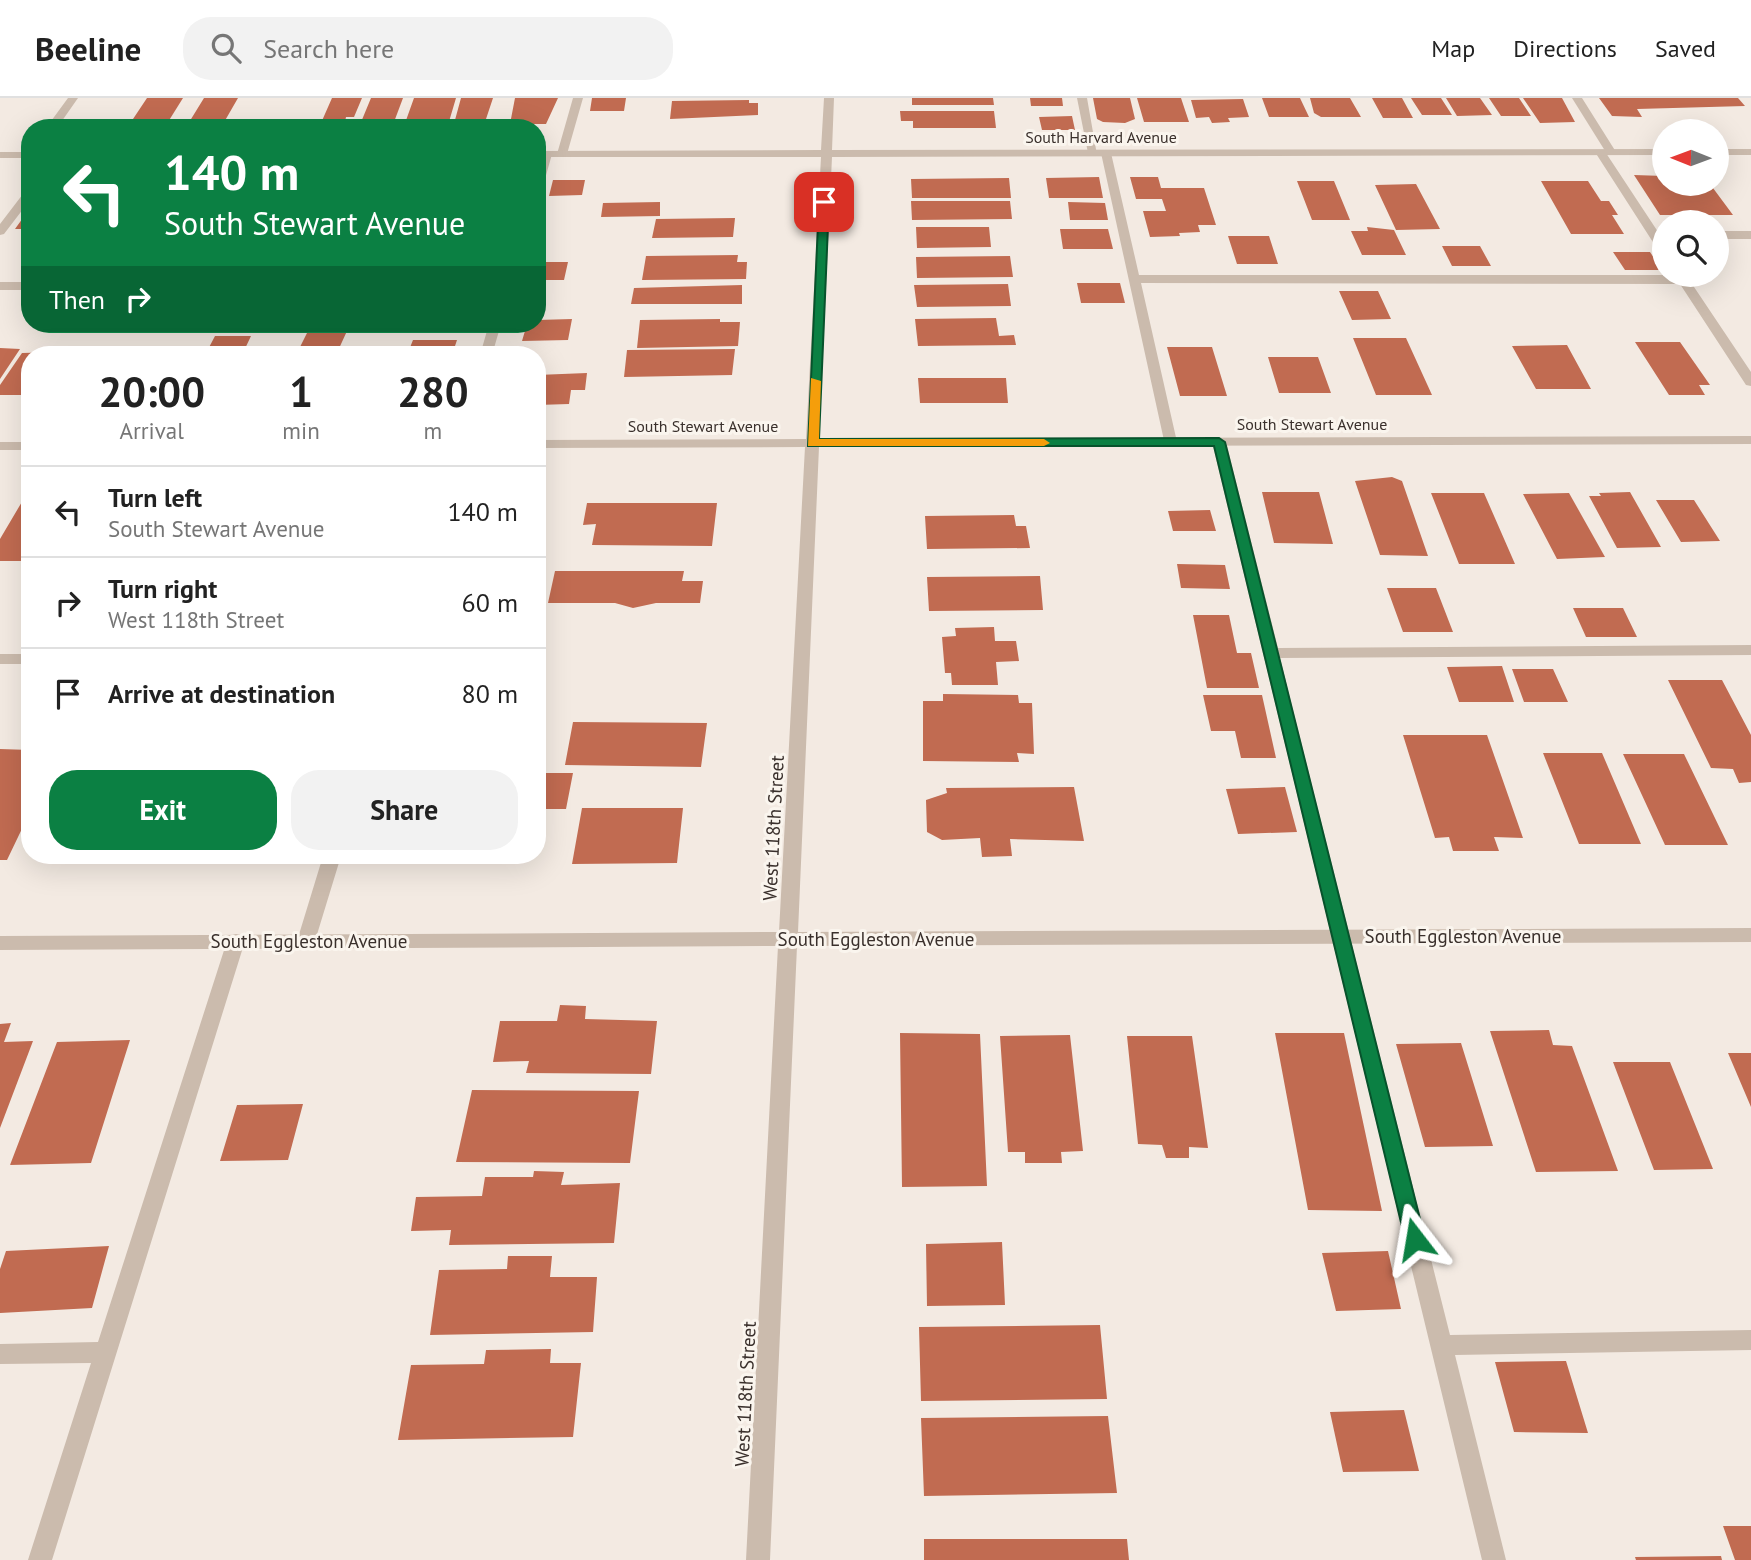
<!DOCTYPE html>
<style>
:root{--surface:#fff;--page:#f2f2f2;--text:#222;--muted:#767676;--line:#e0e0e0;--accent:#0b8043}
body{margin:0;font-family:"PT Sans",sans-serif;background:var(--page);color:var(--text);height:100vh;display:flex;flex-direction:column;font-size:26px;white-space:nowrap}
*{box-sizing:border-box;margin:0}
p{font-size:23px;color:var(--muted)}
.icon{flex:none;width:38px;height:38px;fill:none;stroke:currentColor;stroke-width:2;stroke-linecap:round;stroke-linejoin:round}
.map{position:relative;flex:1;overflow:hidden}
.panel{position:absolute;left:21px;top:248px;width:525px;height:518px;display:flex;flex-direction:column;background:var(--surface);border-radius:28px;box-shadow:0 7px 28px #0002}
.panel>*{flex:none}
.guide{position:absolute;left:21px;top:21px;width:525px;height:214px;border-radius:28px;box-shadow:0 7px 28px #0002;background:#0b8043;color:#fff;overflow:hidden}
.needle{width:46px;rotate:271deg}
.tools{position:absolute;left:1652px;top:21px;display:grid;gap:14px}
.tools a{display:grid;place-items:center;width:77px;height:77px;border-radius:50%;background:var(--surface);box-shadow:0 7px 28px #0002;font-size:35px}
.pin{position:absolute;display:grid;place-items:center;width:60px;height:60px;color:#fff;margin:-30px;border-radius:14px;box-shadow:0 4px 10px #0006}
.me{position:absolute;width:77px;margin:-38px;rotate:346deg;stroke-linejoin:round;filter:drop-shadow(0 0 5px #0008)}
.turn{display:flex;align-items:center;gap:24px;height:147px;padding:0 28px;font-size:32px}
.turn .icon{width:91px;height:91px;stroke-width:2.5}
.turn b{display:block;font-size:49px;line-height:60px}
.then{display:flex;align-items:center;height:66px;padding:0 28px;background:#0003;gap:14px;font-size:26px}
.eta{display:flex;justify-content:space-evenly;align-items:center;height:119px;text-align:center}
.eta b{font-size:42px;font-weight:600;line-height:49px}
.action{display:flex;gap:14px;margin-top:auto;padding:14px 28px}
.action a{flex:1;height:80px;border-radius:28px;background:var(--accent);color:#fff;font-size:28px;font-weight:600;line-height:80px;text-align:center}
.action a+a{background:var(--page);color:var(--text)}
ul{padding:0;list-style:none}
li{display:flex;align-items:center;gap:21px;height:91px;padding:0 28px;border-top:2px solid var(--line)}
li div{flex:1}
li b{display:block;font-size:26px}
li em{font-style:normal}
header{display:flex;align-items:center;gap:42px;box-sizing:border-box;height:98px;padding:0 35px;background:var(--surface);border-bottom:2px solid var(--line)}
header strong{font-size:33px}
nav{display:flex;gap:38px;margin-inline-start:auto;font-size:24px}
.search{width:490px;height:63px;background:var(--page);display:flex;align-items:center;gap:18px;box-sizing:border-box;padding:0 24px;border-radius:28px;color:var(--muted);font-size:26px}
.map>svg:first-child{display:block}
.building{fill:#c16b51}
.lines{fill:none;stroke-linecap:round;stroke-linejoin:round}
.lane{fill:#cbbbad;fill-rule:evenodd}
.street{fill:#cbbbad;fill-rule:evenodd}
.route{fill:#0b8043;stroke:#07532c;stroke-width:2}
.slow{fill:#f59e0b}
.labels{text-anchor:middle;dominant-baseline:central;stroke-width:6;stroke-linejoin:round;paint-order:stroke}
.far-street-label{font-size:16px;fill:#3a302c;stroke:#faf5ee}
.street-label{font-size:19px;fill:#3a302c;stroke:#faf5ee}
</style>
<header>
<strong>Beeline</strong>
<div class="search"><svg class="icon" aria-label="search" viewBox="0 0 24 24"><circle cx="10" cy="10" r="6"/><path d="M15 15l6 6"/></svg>Search here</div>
<nav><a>Map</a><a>Directions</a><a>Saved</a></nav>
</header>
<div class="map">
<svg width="1751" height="1462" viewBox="0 0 1751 1462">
<rect width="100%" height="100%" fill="#f3eae2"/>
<path class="building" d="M 147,0 L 183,0 L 168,24 L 131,24 Z
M 204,0 L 238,0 L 223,26 L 188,26 Z
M 332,0 L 362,0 L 354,19 L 346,19 L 345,24 L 321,25 Z
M 371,0 L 403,0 L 394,24 L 390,24 L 389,28 L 359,29 Z
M 414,0 L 456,0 L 448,27 L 404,28 Z
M 461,0 L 493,0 L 486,21 L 455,22 Z
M 515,0 L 558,0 L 546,26 L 510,26 Z
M 592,0 L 626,0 L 624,13 L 590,13 Z
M 912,0 L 993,0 L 994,7 L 912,7 Z
M 1030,0 L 1062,0 L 1063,8 L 1031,8 Z
M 1093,0 L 1130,0 L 1135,21 L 1125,25 L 1103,24 L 1097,21 Z
M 1137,0 L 1181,0 L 1189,24 L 1144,24 Z
M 1262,0 L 1300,0 L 1309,19 L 1269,19 Z
M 1310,0 L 1350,0 L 1361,19 L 1321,19 L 1314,15 Z
M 1372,0 L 1402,0 L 1413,20 L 1383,20 Z
M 1411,0 L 1441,0 L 1452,17 L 1422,17 Z
M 1446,0 L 1480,0 L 1492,17 L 1457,18 Z
M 1489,0 L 1519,0 L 1531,18 L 1501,18 Z
M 1523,0 L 1562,0 L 1575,24 L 1540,25 Z
M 1599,0 L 1738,0 L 1745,8 L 1637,11 L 1642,19 L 1612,18 Z
M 1243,1 L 1249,19 L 1228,20 L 1230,24 L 1212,25 L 1209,19 L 1196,20 L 1191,2 Z
M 749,2 L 749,5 L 758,5 L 758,17 L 670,21 L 672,3 Z
M 900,13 L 994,13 L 996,30 L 913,30 L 913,23 L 901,23 Z
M 1072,18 L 1075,32 L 1042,32 L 1039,19 Z
M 1634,77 L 1664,78 L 1664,86 L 1710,86 L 1733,117 L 1660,117 Z
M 1099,79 L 1103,100 L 1049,100 L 1046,80 Z
M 1130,79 L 1158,79 L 1161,90 L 1204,90 L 1216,127 L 1198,127 L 1200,134 L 1179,135 L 1180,138 L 1150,139 L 1143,113 L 1166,113 L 1162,101 L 1136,101 Z
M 1009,80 L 1011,100 L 912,100 L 911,81 Z
M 553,82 L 585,82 L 582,97 L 549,98 Z
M 1297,83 L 1334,83 L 1350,122 L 1312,122 Z
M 1541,83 L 1588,83 L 1601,103 L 1609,103 L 1618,117 L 1612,117 L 1624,136 L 1571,136 Z
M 1416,86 L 1440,131 L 1396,132 L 1375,87 Z
M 911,103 L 1010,103 L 1012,121 L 912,122 Z
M 660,104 L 660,118 L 601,119 L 603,105 Z
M 1068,104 L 1105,105 L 1108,122 L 1070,122 Z
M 30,110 L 30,131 L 15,131 Z
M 735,120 L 733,139 L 652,140 L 656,121 Z
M 916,129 L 989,129 L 991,149 L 917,150 Z
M 1367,129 L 1394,132 L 1406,157 L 1362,157 L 1351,133 L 1368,133 Z
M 1060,131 L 1108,131 L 1113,151 L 1063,151 Z
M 1228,138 L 1269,138 L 1278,166 L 1237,166 Z
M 1442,148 L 1480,148 L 1491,168 L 1452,168 Z
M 1613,154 L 1650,154 L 1662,172 L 1625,172 Z
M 738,157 L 737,164 L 747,164 L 746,181 L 642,182 L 646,158 Z
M 1010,158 L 1013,179 L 917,180 L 916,159 Z
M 537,164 L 568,164 L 564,182 L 537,182 Z
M 1077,185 L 1120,185 L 1125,205 L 1081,205 Z
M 1008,186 L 1011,208 L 917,209 L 914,187 Z
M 742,187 L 742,206 L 631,206 L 634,190 Z
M 1339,193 L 1378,193 L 1391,221 L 1352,222 Z
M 996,220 L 999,238 L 1014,237 L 1016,247 L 918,248 L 915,221 Z
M 572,221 L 568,242 L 522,243 L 527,226 L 537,226 L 537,222 Z
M 720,221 L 720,224 L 740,224 L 738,248 L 637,250 L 640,222 Z
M 308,233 L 347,233 L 336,257 L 296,257 Z
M 215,238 L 251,238 L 242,257 L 205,257 Z
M 1353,240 L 1406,240 L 1432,297 L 1376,297 Z
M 413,242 L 457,242 L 452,257 L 407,257 Z
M 1635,244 L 1680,244 L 1710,287 L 1699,287 L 1705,297 L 1669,297 Z
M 1567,247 L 1591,291 L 1536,291 L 1512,248 Z
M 1167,249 L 1212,249 L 1227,298 L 1180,298 Z
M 0,250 L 20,251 L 0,281 Z
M 735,251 L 732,277 L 624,279 L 627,252 Z
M 60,254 L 58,257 L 30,257 L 30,297 L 0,297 L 0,287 L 22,255 Z
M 1268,259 L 1318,259 L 1331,295 L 1279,295 Z
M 587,275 L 585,292 L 571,292 L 569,306 L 537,307 L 537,277 Z
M 918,280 L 1006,280 L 1008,305 L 920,305 Z
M 1392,379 L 1402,383 L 1428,458 L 1380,457 L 1355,383 Z
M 1262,394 L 1319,394 L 1333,446 L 1274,445 Z
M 1630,394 L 1661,449 L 1617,450 L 1589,398 L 1601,398 L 1599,395 Z
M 1431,395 L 1484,395 L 1515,466 L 1459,466 Z
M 1569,395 L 1605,459 L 1557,461 L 1523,396 Z
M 26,397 L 30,397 L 30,463 L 0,463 L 0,441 Z
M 1656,402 L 1694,402 L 1720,443 L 1681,444 Z
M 587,405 L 717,405 L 712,448 L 592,447 L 596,426 L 583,427 Z
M 1210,412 L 1216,433 L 1173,433 L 1168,413 Z
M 1014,417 L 1016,428 L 1026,428 L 1030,450 L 927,451 L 925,418 Z
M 1177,466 L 1225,467 L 1230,491 L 1181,490 Z
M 555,473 L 684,473 L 682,483 L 703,483 L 700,505 L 656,505 L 633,510 L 615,505 L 548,505 Z
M 1040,478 L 1043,512 L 929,513 L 927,479 Z
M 1387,490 L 1436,490 L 1453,534 L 1403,534 Z
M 1573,510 L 1623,510 L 1637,539 L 1586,539 Z
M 1193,517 L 1229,517 L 1237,555 L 1251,555 L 1259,590 L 1207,590 Z
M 994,529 L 995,543 L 1016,543 L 1019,563 L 996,564 L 998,587 L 952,587 L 951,575 L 945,575 L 942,539 L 956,538 L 955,530 Z
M 1502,568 L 1514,604 L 1459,604 L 1447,569 Z
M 1512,571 L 1553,571 L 1568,604 L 1524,604 Z
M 1668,582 L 1722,582 L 1751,637 L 1751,684 L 1739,685 L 1733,671 L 1711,670 Z
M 943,596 L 1018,597 L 1019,605 L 1032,605 L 1034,656 L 1017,655 L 1019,664 L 923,663 L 923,603 L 943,603 Z
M 1203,597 L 1262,597 L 1276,660 L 1241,660 L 1235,633 L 1211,633 Z
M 573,624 L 707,625 L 701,669 L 565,667 Z
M 1403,637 L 1487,637 L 1523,740 L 1494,739 L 1499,753 L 1453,753 L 1449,739 L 1435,740 Z
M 0,651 L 30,652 L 30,714 L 7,762 L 0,762 Z
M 1543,655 L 1602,655 L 1641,746 L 1579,746 Z
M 1623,656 L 1684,656 L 1728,747 L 1665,747 Z
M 537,675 L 573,675 L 566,711 L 537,711 Z
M 1074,689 L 1084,743 L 1010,741 L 1012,758 L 982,759 L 980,740 L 942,742 L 927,734 L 926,702 L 947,695 L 946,690 Z
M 1285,689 L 1297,734 L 1238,736 L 1226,691 Z
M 582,710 L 683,710 L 677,765 L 572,766 Z
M 560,907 L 586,908 L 585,921 L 657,923 L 651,976 L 526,975 L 529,963 L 493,964 L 500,923 L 557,923 Z
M 11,925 L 4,944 L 33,943 L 0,1030 L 0,926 Z
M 1549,932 L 1553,947 L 1572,948 L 1618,1073 L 1536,1074 L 1490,933 Z
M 900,935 L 980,936 L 987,1088 L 902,1089 Z
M 1275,935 L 1344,935 L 1382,1113 L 1308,1112 Z
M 1070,937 L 1083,1053 L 1061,1054 L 1062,1065 L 1025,1065 L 1025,1054 L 1008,1054 L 1000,938 Z
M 1127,938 L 1192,938 L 1208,1050 L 1189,1049 L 1189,1060 L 1166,1060 L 1162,1047 L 1138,1046 Z
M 130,942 L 91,1065 L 10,1067 L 57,944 Z
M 1461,945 L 1493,1048 L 1425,1049 L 1396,946 Z
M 1728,955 L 1751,955 L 1751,1009 Z
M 1613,964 L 1670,964 L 1713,1071 L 1654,1072 Z
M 472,992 L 639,993 L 630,1065 L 456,1064 Z
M 303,1006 L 288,1062 L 220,1063 L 237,1007 Z
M 534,1073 L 564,1074 L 561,1087 L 620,1085 L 614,1145 L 449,1147 L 451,1132 L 411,1133 L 416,1099 L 482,1098 L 485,1079 L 533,1079 Z
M 1002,1144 L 1005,1207 L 927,1208 L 926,1146 Z
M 109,1148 L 92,1210 L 0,1215 L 0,1171 L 6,1153 Z
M 1388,1153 L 1401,1211 L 1336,1213 L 1322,1155 Z
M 508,1158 L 552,1158 L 550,1179 L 597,1179 L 593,1234 L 430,1237 L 439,1172 L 507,1171 Z
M 1100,1227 L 1107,1301 L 921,1303 L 919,1229 Z
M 551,1251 L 550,1265 L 581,1265 L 573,1339 L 398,1342 L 411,1267 L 484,1266 L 486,1252 Z
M 1566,1263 L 1588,1335 L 1514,1334 L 1495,1264 Z
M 1404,1312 L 1419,1373 L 1343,1374 L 1330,1314 Z
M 1108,1318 L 1117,1395 L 924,1398 L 921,1320 Z
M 1723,1428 L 1751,1428 L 1751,1462 L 1735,1462 Z
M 924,1441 L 1127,1441 L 1129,1462 L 924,1462 Z
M 1721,1458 L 1722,1462 L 1636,1462 L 1635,1459 Z"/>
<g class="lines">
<path class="lane" d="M 68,0 L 78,0 L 57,30 L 46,30 Z
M 573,0 L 583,0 L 567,56 L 562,59 L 557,56 Z
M 1077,0 L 1087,0 L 1097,57 L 1088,55 Z
M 1572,0 L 1582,0 L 1616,54 L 1615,56 L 1607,56 Z
M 1106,52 L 1111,55 L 1139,177 L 1686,177 L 1751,274 L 1751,288 L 1746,287 L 1680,186 L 1141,185 L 1177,344 L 1175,347 L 1165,347 L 1101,55 Z
M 1596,52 L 1604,52 L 1664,143 L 1664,155 L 1658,152 L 1595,54 Z
M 547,53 L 552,56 L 543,88 L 537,91 L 537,70 L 542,56 Z
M 30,91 L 30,102 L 4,136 L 0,137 L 0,126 L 26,92 Z
M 1717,133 L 1751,133 L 1751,141 L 1717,141 Z
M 0,184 L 30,184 L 30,192 L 0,192 Z
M 489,226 L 501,226 L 492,257 L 480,257 Z
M 1219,340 L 1226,344 L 1278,550 L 1751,547 L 1751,557 L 1280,560 L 1450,1237 L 1751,1232 L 1751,1252 L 1455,1257 L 1506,1462 L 1482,1462 L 1212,344 Z
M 0,556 L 30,556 L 30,566 L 0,566 Z
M 323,758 L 341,758 L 315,843 L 313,848 L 299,848 L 297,843 Z
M 236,836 L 243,838 L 245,843 L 52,1462 L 28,1462 L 91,1265 L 0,1266 L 0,1246 L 98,1244 L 227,843 L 229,838 Z"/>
<path class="street" d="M 824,0 L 834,0 L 832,52 L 1664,51 L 1664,57 L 832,59 L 819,341 L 1751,338 L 1751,346 L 819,349 L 798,834 L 1751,830 L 1751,844 L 797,848 L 770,1462 L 746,1462 L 778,848 L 0,852 L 0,838 L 779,834 L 805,349 L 537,350 L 537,342 L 806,341 L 821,59 L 537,59 L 537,53 L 821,52 Z
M 1717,51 L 1751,51 L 1751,57 L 1717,57 Z
M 0,54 L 30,54 L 30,60 L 0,60 Z
M 0,344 L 30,344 L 30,352 L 0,352 Z"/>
</g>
<path class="route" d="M 824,101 L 829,104 L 819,341 L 1219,340 L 1225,344 L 1425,1141 L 1422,1147 L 1415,1150 L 1408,1147 L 1405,1141 L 1214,348 L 808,348 L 819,104 Z"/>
<path class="slow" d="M 811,280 L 821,283 L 819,341 L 1044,341 L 1050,345 L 1044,348 L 808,348 Z"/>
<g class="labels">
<g class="far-street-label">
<text x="1101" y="39">South Harvard Avenue</text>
<text x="1312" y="326">South Stewart Avenue</text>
<text x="703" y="328">South Stewart Avenue</text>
</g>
<g class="street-label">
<text transform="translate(773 730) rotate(-87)">West 118th Street</text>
<text x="1463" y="838">South Eggleston Avenue</text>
<text x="876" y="841">South Eggleston Avenue</text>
<text x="309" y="843">South Eggleston Avenue</text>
<text transform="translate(745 1296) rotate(-87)">West 118th Street</text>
</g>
</g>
</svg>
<div class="tools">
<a><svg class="needle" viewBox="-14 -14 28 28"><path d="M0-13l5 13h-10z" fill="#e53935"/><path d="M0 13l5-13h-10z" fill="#767676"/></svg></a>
<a><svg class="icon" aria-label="search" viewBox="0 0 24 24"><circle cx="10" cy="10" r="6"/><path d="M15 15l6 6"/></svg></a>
</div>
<div class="pin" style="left:824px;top:104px;background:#d93025"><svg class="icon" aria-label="arrive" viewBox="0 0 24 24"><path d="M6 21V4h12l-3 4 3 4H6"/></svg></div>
<svg class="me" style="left:1415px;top:1141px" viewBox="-20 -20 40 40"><path d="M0-17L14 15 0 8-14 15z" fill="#0b8043" stroke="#fff" stroke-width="4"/></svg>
<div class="guide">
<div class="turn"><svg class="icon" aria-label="left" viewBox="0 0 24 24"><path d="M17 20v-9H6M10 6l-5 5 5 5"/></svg><div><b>140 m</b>South Stewart Avenue</div></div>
<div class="then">Then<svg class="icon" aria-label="right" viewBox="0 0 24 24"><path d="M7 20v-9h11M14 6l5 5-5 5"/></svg></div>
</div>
<section class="panel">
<div class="eta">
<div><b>20:00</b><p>Arrival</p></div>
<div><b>1</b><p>min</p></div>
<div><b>280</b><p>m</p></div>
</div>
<ul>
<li><svg class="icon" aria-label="left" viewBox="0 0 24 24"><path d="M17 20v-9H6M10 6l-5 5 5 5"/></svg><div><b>Turn left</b><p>South Stewart Avenue</p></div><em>140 m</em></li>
<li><svg class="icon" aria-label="right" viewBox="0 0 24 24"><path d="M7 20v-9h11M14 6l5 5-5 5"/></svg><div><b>Turn right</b><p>West 118th Street</p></div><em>60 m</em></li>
<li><svg class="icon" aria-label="arrive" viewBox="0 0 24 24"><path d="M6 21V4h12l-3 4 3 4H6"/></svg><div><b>Arrive at destination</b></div><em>80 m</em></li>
</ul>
<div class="action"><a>Exit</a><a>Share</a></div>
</section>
</div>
